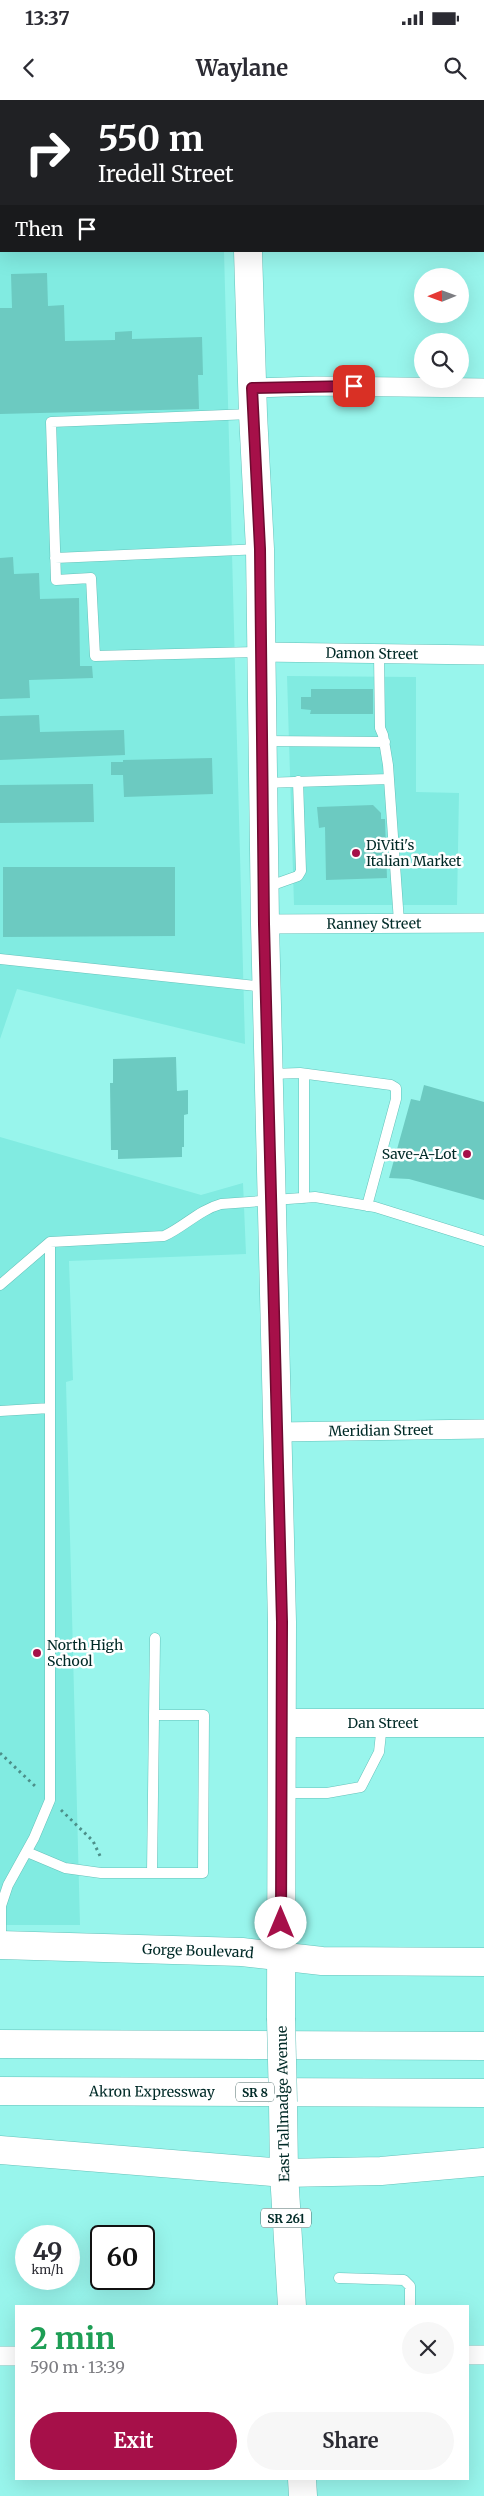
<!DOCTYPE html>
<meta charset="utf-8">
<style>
:root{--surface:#fff;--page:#f7f7f7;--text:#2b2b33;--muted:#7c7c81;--accent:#a61049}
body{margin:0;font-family:Merriweather,serif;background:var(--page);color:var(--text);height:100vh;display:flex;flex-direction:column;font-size:19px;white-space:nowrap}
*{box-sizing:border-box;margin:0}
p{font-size:16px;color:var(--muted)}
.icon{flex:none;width:28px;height:28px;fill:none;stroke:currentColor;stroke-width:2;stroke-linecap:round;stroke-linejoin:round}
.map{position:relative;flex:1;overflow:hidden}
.side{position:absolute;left:15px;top:2205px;width:454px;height:175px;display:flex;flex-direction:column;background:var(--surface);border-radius:0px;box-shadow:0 5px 20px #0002}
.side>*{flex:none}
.top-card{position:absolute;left:0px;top:0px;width:485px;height:152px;box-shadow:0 5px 20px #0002;background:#202124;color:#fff;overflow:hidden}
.needle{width:32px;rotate:269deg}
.buttons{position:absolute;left:414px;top:168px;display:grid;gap:10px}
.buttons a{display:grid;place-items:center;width:55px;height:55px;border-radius:50%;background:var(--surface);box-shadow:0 5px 20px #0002;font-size:25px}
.speed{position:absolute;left:15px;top:2125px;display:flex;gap:10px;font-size:25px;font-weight:700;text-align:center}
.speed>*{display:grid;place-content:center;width:65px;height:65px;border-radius:50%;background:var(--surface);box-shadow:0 5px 20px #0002;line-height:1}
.speed small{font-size:12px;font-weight:400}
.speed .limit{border:2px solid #111;border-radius:8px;background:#fff;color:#111}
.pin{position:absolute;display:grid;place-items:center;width:42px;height:42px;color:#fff;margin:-21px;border-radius:10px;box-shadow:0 2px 8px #0006}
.me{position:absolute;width:55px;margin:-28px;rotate:0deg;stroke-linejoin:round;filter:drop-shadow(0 0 4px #0008)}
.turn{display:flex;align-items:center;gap:18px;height:105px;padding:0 15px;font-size:22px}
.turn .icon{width:65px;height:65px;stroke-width:2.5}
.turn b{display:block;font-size:35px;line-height:42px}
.then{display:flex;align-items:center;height:48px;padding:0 15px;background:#0003;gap:10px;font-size:19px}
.round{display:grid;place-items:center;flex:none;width:52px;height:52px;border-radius:26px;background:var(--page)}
.head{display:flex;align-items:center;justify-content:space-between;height:85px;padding:0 15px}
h1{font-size:30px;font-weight:700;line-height:38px;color:#1e9e55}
.action{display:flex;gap:10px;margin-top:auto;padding:10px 15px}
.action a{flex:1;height:58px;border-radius:30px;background:var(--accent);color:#fff;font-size:20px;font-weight:700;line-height:58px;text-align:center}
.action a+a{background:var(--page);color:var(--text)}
.status{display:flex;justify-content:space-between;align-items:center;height:35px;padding:0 25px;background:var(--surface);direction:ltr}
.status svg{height:14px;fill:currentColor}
header{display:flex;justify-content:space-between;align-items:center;height:65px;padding:0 15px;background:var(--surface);font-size:22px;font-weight:700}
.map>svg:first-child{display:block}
.built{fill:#81ebe1}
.building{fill:#6ccac1}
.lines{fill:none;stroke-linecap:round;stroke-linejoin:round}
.lane-casing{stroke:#65c2ba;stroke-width:11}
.street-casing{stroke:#65c2ba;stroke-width:20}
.secondary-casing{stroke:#65c2ba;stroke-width:29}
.primary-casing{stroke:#65c2ba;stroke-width:29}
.highway-casing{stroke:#65c2ba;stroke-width:29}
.path{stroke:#4c8f89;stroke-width:3;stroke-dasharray:2.5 4;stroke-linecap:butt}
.lane{stroke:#fff;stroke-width:10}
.street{stroke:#fff;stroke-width:19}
.secondary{stroke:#fff;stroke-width:28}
.primary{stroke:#fff;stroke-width:28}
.highway{stroke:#fff;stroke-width:28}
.primary-bridge-casing{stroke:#65c2ba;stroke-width:29;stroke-linecap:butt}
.primary-bridge{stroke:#fff;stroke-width:28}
.route-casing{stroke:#6c0a2f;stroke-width:12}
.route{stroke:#a61049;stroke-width:9}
.poi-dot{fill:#a61049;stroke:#fff;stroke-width:2}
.labels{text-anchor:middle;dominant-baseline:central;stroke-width:5;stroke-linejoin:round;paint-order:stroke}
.shield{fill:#fff;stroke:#4c6a68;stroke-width:1}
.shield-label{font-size:12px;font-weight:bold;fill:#002a27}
.street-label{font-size:14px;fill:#002a27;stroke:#fff}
.poi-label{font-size:14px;fill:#002a27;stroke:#fff;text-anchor:start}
</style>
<div class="status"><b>13:37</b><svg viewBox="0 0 49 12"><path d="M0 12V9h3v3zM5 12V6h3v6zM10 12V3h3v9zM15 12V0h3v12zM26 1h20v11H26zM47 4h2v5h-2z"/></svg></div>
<header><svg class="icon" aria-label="back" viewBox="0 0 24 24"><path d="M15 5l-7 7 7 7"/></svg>Waylane<svg class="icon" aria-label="search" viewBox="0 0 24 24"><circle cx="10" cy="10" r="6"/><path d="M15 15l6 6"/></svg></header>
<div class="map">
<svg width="484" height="2396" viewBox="0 0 484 2396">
<rect width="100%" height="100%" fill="#98f5ec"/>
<path class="built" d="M 0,0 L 220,0 L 1,1 L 1,151 L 224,151 L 245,944 L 17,889 L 0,939 Z
M 287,576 L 416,577 L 416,692 L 459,693 L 457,805 L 294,805 Z
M 0,1037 L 201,1095 L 243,1083 L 246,1154 L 69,1161 L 73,1280 L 66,1282 L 80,1825 L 0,1825 Z"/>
<path class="building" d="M 47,173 L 48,206 L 64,205 L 65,241 L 115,240 L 115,232 L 132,231 L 132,239 L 202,237 L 203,275 L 198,275 L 199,309 L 0,314 L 0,208 L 12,208 L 11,174 Z
M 13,457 L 14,474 L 39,473 L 40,499 L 79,498 L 80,566 L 92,566 L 93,578 L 29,580 L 30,598 L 0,599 L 0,458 Z
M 311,589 L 373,589 L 373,614 L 310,614 L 311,610 L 301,609 L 301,597 L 311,597 Z
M 39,615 L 40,632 L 124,630 L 125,655 L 0,660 L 0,616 Z
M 212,658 L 213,694 L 124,697 L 123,675 L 111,675 L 111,662 L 123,662 L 123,660 Z
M 93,684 L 94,722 L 0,723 L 0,685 Z
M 373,705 L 381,713 L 381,719 L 385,719 L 387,778 L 326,780 L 325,727 L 319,728 L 317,707 Z
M 3,767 L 175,767 L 175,836 L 3,837 Z
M 176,957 L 177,991 L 188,990 L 188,1014 L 184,1015 L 184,1047 L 182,1047 L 182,1057 L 118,1059 L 118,1050 L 111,1050 L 110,983 L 113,983 L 113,959 Z
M 424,985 L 484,1002 L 484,1100 L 409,1079 L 389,1078 L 411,999 L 420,1001 Z"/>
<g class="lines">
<defs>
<path id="lane" d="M 251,314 L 51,322 L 56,480 L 91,478 L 95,556 L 259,552
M 55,458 L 259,449
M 379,555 L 380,628 L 383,635 L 388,665 L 399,822
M 263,641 L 385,642
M 263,683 L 389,679
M 267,787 L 298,776 L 301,771 L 298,681
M 0,859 L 265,887
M 271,974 L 300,973 L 391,985 L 396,988 L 396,999 L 367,1106
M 304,974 L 304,1098
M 0,1185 L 50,1142
M 0,1311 L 50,1308
M 283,1693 L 327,1693 L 361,1687 L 379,1652 L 382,1624
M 27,1752 L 65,1768 L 101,1773 L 203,1773 L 204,1615 L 154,1615
M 152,1773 L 155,1538
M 1,1844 L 1,1806 L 8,1785 L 34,1738 L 50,1700 L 50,1142 L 164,1136 C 184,1127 199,1110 221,1104 L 315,1097 L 375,1107 L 484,1141
M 339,2178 L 404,2180 L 410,2186 L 410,2206"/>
<g id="street">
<path d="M 252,288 L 316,286 L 484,288"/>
<path id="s1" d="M 260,552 L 484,555"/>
<path id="s2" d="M 265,824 L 484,823"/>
<path id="s3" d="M 277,1332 L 484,1329"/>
<path d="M 468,2255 L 484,2255"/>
<path d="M 0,2256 L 16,2256"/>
</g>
<g id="secondary">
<path id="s4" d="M 283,1623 L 484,1623"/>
<path id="s5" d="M 0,1845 L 242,1852 L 322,1861 L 484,1862"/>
</g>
<path id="primary" d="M 244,0 L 244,1
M 248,151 L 253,314 L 260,449 L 265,824 L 282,1522 L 281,1918
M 283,2002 L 284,2073 L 292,2206
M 302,2379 L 303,2396"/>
<g id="highway">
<path d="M 0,1944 L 484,1946"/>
<path id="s6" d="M 0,1991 L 484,1993"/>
<path d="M 0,2050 L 284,2073 L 381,2071 L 484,2062"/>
</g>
</defs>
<use href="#lane" class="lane-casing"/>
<use href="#street" class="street-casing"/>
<use href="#secondary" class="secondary-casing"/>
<use href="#primary" class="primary-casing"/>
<use href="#highway" class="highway-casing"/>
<path class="path" d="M 0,1653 L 36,1687
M 61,1710 L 93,1741 L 101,1758"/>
<use href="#lane" class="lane"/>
<use href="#street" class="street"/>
<use href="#secondary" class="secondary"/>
<use href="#primary" class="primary"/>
<use href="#highway" class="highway"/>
<defs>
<path id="primary-bridge" d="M 281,1918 L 283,2002"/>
</defs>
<use href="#primary-bridge" class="primary-bridge-casing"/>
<use href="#primary-bridge" class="primary-bridge"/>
</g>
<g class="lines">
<defs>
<path id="route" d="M 281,1823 L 282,1522 L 264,824 L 260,449 L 252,288 L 354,286"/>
</defs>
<use href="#route" class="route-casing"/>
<use href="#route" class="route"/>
</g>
<g class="poi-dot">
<circle cx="356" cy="753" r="5"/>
<circle cx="467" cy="1054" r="5"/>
<circle cx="37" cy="1553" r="5"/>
</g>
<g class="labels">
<g class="shield">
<rect x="236" y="1982.5" width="38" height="19" rx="4"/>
<rect x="261" y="2108.5" width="50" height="19" rx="4"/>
</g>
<g class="shield-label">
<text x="255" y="1992">SR 8</text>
<text x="286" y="2118">SR 261</text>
</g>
<g class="street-label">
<text stroke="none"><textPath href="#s1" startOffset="112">Damon Street</textPath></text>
<text stroke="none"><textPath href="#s2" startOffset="109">Ranney Street</textPath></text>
<text stroke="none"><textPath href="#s3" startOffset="104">Meridian Street</textPath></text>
<text stroke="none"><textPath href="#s4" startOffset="100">Dan Street</textPath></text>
<text stroke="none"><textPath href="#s5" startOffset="198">Gorge Boulevard</textPath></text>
<text stroke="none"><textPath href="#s6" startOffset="152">Akron Expressway</textPath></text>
<text transform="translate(283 2004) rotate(-91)">East Tallmadge Avenue</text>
</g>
<g class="poi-label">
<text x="366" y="745">DiViti's<tspan x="366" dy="16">Italian Market</tspan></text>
<text x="457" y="1054" text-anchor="end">Save-A-Lot</text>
<text x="47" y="1545">North High<tspan x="47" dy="16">School</tspan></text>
</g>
</g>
</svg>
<div class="buttons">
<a><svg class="needle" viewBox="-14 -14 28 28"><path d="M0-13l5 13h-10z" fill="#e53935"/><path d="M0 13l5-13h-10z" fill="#7c7c81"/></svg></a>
<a><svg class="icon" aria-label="search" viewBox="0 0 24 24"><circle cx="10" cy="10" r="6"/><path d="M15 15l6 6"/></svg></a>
</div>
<div class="speed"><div>49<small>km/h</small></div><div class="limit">60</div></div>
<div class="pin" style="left:354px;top:286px;background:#d93025"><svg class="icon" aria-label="arrive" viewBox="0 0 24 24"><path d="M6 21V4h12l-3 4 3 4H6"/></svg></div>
<svg class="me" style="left:281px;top:1823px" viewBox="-20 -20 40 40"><circle r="19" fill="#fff"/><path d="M0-13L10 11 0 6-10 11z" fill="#a61049"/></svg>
<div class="top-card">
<div class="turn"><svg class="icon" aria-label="right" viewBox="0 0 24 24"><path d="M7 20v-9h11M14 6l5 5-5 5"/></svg><div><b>550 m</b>Iredell Street</div></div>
<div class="then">Then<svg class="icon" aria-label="arrive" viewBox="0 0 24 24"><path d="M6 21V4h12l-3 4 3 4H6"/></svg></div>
</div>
<section class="side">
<div class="head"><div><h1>2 min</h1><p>590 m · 13:39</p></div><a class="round"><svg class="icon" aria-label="close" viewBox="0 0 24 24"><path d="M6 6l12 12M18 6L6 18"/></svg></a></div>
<div class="action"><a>Exit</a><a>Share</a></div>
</section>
</div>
